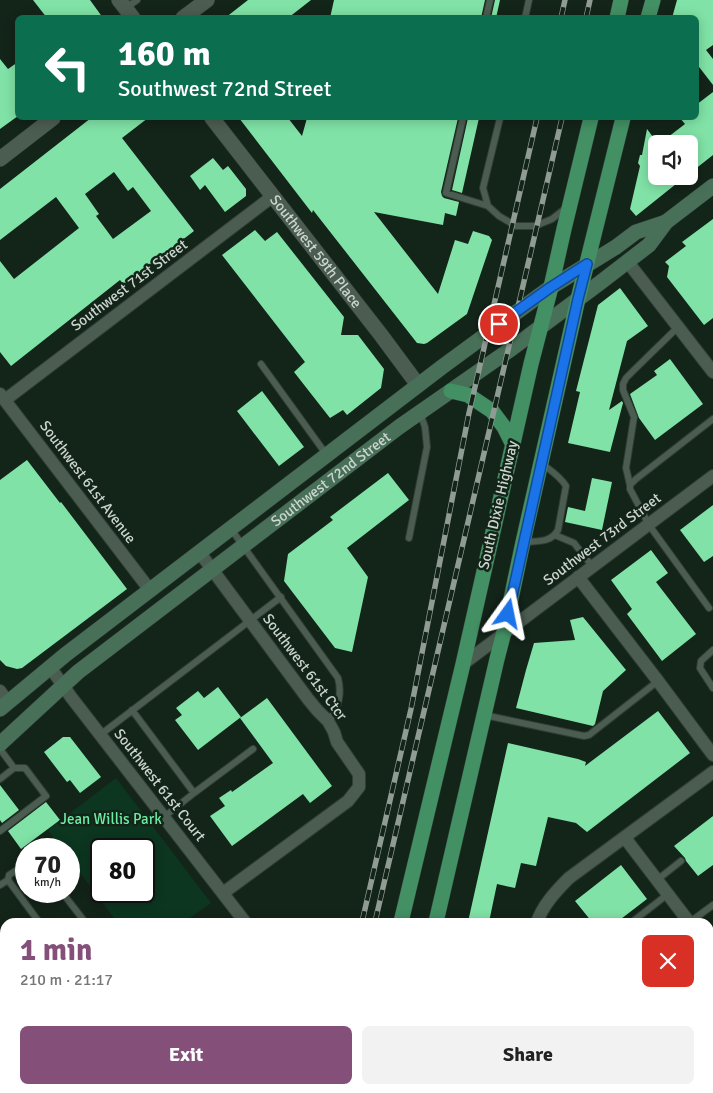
<!DOCTYPE html>
<meta charset="utf-8">
<style>
:root{--surface:#fff;--page:#f2f2f2;--text:#222;--muted:#767676;--accent:#844f79}
body{margin:0;font-family:Signika,sans-serif;background:var(--page);color:var(--text);height:100vh;display:flex;flex-direction:column;font-size:19px;white-space:nowrap}
*{box-sizing:border-box;margin:0}
p{font-size:16px;color:var(--muted)}
.icon{flex:none;width:28px;height:28px;fill:none;stroke:currentColor;stroke-width:2;stroke-linecap:round;stroke-linejoin:round}
.map{position:relative;flex:1;overflow:hidden}
.side{position:absolute;left:0px;top:918px;width:714px;height:176px;display:flex;flex-direction:column;background:var(--surface);border-radius:15px 15px 0 0;box-shadow:0 2px 12px #0003}
.side>*{flex:none}
.guide{position:absolute;left:15px;top:15px;width:684px;height:105px;border-radius:8px;box-shadow:0 2px 12px #0003;background:#0b6e4f;color:#fff;overflow:hidden}
.fabs{position:absolute;left:648px;top:135px;display:grid;gap:10px}
.fabs a{display:grid;place-items:center;width:50px;height:50px;border-radius:8px;background:var(--surface);box-shadow:0 2px 12px #0003;font-size:25px}
.speed{position:absolute;left:15px;top:838px;display:flex;gap:10px;font-size:25px;font-weight:700;text-align:center}
.speed>*{display:grid;place-content:center;width:65px;height:65px;border-radius:50%;background:var(--surface);box-shadow:0 2px 12px #0003;line-height:1}
.speed small{font-size:12px;font-weight:400}
.speed .limit{border:2px solid #111;border-radius:8px;background:#fff;color:#111}
.pin{position:absolute;display:grid;place-items:center;width:42px;height:42px;color:#fff;margin:-21px;border:2px solid #fff;border-radius:50%;box-shadow:0 1px 5px #0007}
.me{position:absolute;width:55px;margin:-28px;rotate:12deg;stroke-linejoin:round;filter:drop-shadow(0 0 4px #0008)}
.turn{display:flex;align-items:center;gap:18px;height:105px;padding:0 20px;font-size:22px}
.turn .icon{width:65px;height:65px;stroke-width:2.5}
.turn b{display:block;font-size:35px;line-height:42px}
.round{display:grid;place-items:center;flex:none;width:52px;height:52px;border-radius:8px;background:var(--page)}
.head{display:flex;align-items:center;justify-content:space-between;height:85px;padding:0 20px}
h1{font-size:30px;font-weight:700;line-height:38px;color:var(--accent)}
.action{display:flex;gap:10px;margin-top:auto;padding:10px 20px}
.action a{flex:1;height:58px;border-radius:8px;background:var(--accent);color:#fff;font-size:20px;font-weight:700;line-height:58px;text-align:center}
.action a+a{background:var(--page);color:var(--text)}
.map>svg:first-child{display:block}
.green{fill:#0c3620;fill-rule:evenodd}
.building{fill:#80e2a6;fill-rule:evenodd}
.lines{fill:none;stroke-linecap:round;stroke-linejoin:round}
.service-casing{stroke:#313d35;stroke-width:8}
.minor-casing{stroke:#313d35;stroke-width:14}
.tertiary-casing{stroke:#313d35;stroke-width:16}
.secondary-casing{stroke:#313d35;stroke-width:16}
.trunk-casing{stroke:#313d35;stroke-width:16}
.service{stroke:#4b5d51;stroke-width:6}
.minor{stroke:#4b5d51;stroke-width:12}
.tertiary{stroke:#4b5d51;stroke-width:15}
.secondary{stroke:#487058;stroke-width:15}
.trunk{stroke:#439064;stroke-width:15}
.rail-casing{stroke:#8f9b93;stroke-width:5.5}
.rail{stroke:#132419;stroke-width:4;stroke-dasharray:11;stroke-linecap:butt}
.route-casing{stroke:#114b97;stroke-width:12}
.route{stroke:#1a73e8;stroke-width:9}
.labels{text-anchor:middle;dominant-baseline:central;stroke-width:5;stroke-linejoin:round;paint-order:stroke}
.street-label{font-size:15px;fill:#cbd5ce;stroke:#132419}
.park-label{font-size:15px;fill:#6ceda3;stroke:#132419}
</style>
<div class="map">
<svg width="713" height="1093" viewBox="0 0 713 1093">
<rect width="100%" height="100%" fill="#132419"/>
<path class="green" d="M 116,778 L 211,903 L 184,922 L 117,922 L 69,858 L 69,849 L 62,849 L 48,830 ZM 101,849 L 144,849 L 144,891 L 101,891 Z"/>
<path class="building" d="M 33,0 L 90,0 L 103,18 L 47,18 Z
M 248,0 L 311,0 L 288,18 L 225,18 Z
M 334,0 L 485,0 L 481,18 L 330,18 Z
M 495,0 L 500,0 L 496,18 L 491,18 Z
M 677,0 L 713,0 L 713,45 L 706,50 L 713,59 L 713,85 L 696,63 L 696,18 L 672,18 Z
M 0,59 L 8,69 L 18,62 L 18,116 L 0,129 Z
M 713,92 L 713,155 L 689,174 L 689,144 L 659,144 L 685,124 L 680,118 L 696,118 L 696,105 Z
M 91,118 L 148,118 L 122,138 L 194,231 L 124,285 L 120,280 L 11,366 L 0,352 L 0,261 L 14,279 L 79,228 L 56,197 L 0,240 L 0,189 ZM 114,172 L 128,191 L 133,187 L 151,211 L 113,239 L 96,216 L 99,214 L 85,194 Z
M 239,118 L 288,118 L 302,136 L 307,118 L 458,118 L 441,192 L 442,196 L 444,198 L 459,202 L 456,216 L 445,213 L 443,225 L 374,212 L 438,294 L 455,240 L 468,244 L 473,231 L 489,236 L 492,240 L 467,314 L 427,343 L 424,344 L 417,343 L 313,210 L 312,213 Z
M 468,118 L 479,118 L 462,193 L 452,190 Z
M 647,129 L 656,141 L 656,176 L 686,176 L 636,216 L 630,209 L 640,166 L 638,163 L 640,155 L 642,155 Z
M 213,158 L 223,170 L 228,166 L 246,189 L 246,196 L 225,212 L 205,185 L 200,190 L 190,176 Z
M 713,219 L 713,318 L 704,325 L 667,277 L 669,266 L 665,262 L 686,246 L 682,242 Z
M 255,230 L 265,241 L 277,232 L 344,317 L 341,335 L 358,335 L 384,369 L 381,388 L 347,415 L 343,410 L 330,418 L 294,372 L 305,362 L 222,255 Z
M 620,288 L 648,326 L 627,341 L 609,410 L 622,401 L 623,403 L 610,452 L 568,443 L 580,392 L 576,391 L 598,305 Z
M 670,359 L 703,404 L 655,440 L 639,418 L 630,394 L 657,375 L 654,371 Z
M 262,391 L 304,447 L 279,466 L 237,411 Z
M 27,460 L 60,503 L 61,502 L 127,589 L 22,668 L 17,669 L 6,666 L 0,660 L 0,480 Z
M 388,473 L 409,500 L 347,548 L 368,577 L 352,652 L 335,648 L 284,581 L 288,554 L 333,520 L 330,517 Z
M 592,478 L 612,482 L 602,530 L 565,522 L 568,507 L 585,511 Z
M 713,505 L 713,556 L 704,562 L 680,530 Z
M 651,550 L 668,573 L 656,582 L 696,634 L 662,661 L 627,614 L 632,609 L 611,580 Z
M 583,617 L 626,670 L 603,691 L 595,724 L 593,726 L 516,708 L 526,670 L 534,643 L 575,640 L 570,620 Z
M 218,687 L 241,717 L 198,750 L 175,720 L 182,715 L 176,708 L 198,691 L 204,698 Z
M 267,698 L 332,786 L 310,803 L 303,794 L 232,846 L 210,816 L 225,806 L 219,798 L 231,790 L 232,792 L 273,763 L 240,718 Z
M 658,711 L 690,753 L 587,832 L 576,823 L 548,817 L 536,866 L 521,863 L 515,888 L 497,884 L 489,922 L 468,922 L 508,743 L 578,759 L 586,762 L 585,766 Z
M 63,737 L 70,737 L 101,777 L 80,793 L 70,780 L 67,782 L 44,752 Z
M 0,785 L 19,810 L 2,823 L 0,820 Z
M 46,802 L 60,820 L 21,849 L 8,831 Z
M 713,816 L 713,865 L 698,876 L 686,861 L 685,858 L 674,846 Z
M 621,865 L 647,899 L 617,922 L 592,922 L 575,901 Z"/>
<g class="lines">
<defs>
<path id="service" d="M 126,8 L 137,0
M 486,18 L 490,0
M 525,18 L 529,0
M 463,118 L 446,193 L 488,206 L 499,216 L 516,226 L 535,226 L 552,219 L 566,208
M 488,206 L 483,188 L 500,118
M 261,364 L 326,454
M 630,485 L 626,468 L 634,417 L 623,390 L 623,384 L 626,378 L 633,371 L 678,327
M 231,529 L 338,678 C 342,693 339,709 328,721
M 555,535 L 574,543 L 592,566
M 409,538 L 427,447 L 425,427 L 420,413
M 524,542 C 537,541 551,543 558,530 L 566,486 C 560,476 550,470 541,463
M 709,608 L 649,525 L 630,489 L 630,485 L 636,479 L 713,419
M 713,650 L 701,661 L 700,668 L 713,688
M 132,710 L 194,793 L 253,749
M 484,715 L 584,736 L 589,735 L 658,681
M 100,735 L 281,597
M 0,749 L 14,768
M 0,779 L 14,768 L 25,768 L 46,796 L 0,831
M 164,817 L 194,793
M 8,880 L 39,922
M 657,880 L 681,861
M 0,885 L 8,880 L 9,875 L 26,864
M 61,891 L 85,922
M 632,922 L 668,894
M 690,922 L 713,905
M 709,943 L 713,940
M 709,1071 L 713,1068
M 676,1093 L 682,1089"/>
<path id="minor" d="M 627,261 L 713,372
M 0,394 L 150,590
M 5,400 L 273,196
M 200,553 L 308,699 L 317,710 L 328,721 L 334,732 L 337,742 L 359,774 L 359,787 L 348,801 L 223,893
M 578,577 L 658,681 L 713,755
M 463,664 L 713,476
M 50,667 L 71,697 L 245,922
M 0,691 L 8,702
M 625,838 L 689,922
M 537,922 C 543,905 556,891 569,878 L 713,772
M 709,950 L 713,955
M 0,1057 L 5,1053
M 0,1086 L 5,1082
M 551,1089 L 554,1093"/>
<g id="tertiary">
<path d="M 119,0 L 133,18"/>
<path d="M 183,18 L 207,0"/>
<path id="s1" d="M 212,118 L 381,335 L 418,385"/>
<path d="M 0,159 L 53,118"/>
<path d="M 0,949 L 5,956"/>
<path d="M 105,1089 L 108,1093"/>
</g>
<g id="secondary">
<path d="M 0,709 L 65,655 L 442,367 L 525,306 L 551,287 L 616,247 L 636,232 L 666,222"/>
<path id="s2" d="M 0,744 L 78,672 L 399,427 L 511,349 L 601,282 L 649,245 L 666,222 L 713,186"/>
</g>
<path id="trunk" d="M 617,18 L 621,0
M 648,18 L 653,0
M 451,391 L 468,395 L 492,411 L 504,427 L 512,443
M 401,922 L 463,664 L 531,364 L 551,287 L 564,229 L 591,118
M 436,922 L 497,659 L 504,632 L 523,542 L 578,299 L 623,118
M 362,1093 L 363,1089
M 396,1093 L 397,1089"/>
</defs>
<use href="#service" class="service-casing"/>
<use href="#minor" class="minor-casing"/>
<use href="#tertiary" class="tertiary-casing"/>
<use href="#secondary" class="secondary-casing"/>
<use href="#trunk" class="trunk-casing"/>
<use href="#service" class="service"/>
<use href="#minor" class="minor"/>
<use href="#tertiary" class="tertiary"/>
<use href="#secondary" class="secondary"/>
<use href="#trunk" class="trunk"/>
<defs>
<path id="rail" d="M 561,18 L 565,0
M 586,18 L 590,0
M 362,922 L 411,709 L 469,413 L 537,118
M 375,922 L 562,118
M 323,1093 L 324,1089
M 335,1093 L 336,1089"/>
</defs>
<use href="#rail" class="rail-casing"/>
<use href="#rail" class="rail"/>
</g>
<g class="lines">
<defs>
<path id="route" d="M 499,324 L 551,287 L 587,264 L 578,299 L 508,614"/>
</defs>
<use href="#route" class="route-casing"/>
<use href="#route" class="route"/>
</g>
<g class="labels">
<g class="street-label">
<text stroke="none"><textPath href="#s1" startOffset="169">Southwest 59th Place</textPath></text>
<text transform="translate(129 285) rotate(-37)">Southwest 71st Street</text>
<text stroke="none"><textPath href="#s2" startOffset="424">Southwest 72nd Street</textPath></text>
<text transform="translate(88 482) rotate(53)">Southwest 61st Avenue</text>
<text transform="translate(498 505) rotate(-77)">South Dixie Highway</text>
<text transform="translate(602 539) rotate(-37)">Southwest 73rd Street</text>
<text transform="translate(305 667) rotate(53)">Southwest 61st Ctcr</text>
<text transform="translate(160 785) rotate(52)">Southwest 61st Court</text>
</g>
<g class="park-label">
<text x="111" y="819">Jean Willis Park</text>
</g>
</g>
</svg>
<div class="fabs">
<a><svg class="icon" aria-label="sound" viewBox="0 0 24 24"><path d="M4 9h4l5-4v14l-5-4H4zM17 9q2 3 0 6"/></svg></a>
</div>
<div class="speed"><div>70<small>km/h</small></div><div class="limit">80</div></div>
<div class="pin" style="left:499px;top:324px;background:#d93025"><svg class="icon" aria-label="arrive" viewBox="0 0 24 24"><path d="M6 21V4h12l-3 4 3 4H6"/></svg></div>
<svg class="me" style="left:508px;top:614px" viewBox="-20 -20 40 40"><path d="M0-17L14 15 0 8-14 15z" fill="#1a73e8" stroke="#fff" stroke-width="4"/></svg>
<div class="guide">
<div class="turn"><svg class="icon" aria-label="left" viewBox="0 0 24 24"><path d="M17 20v-9H6M10 6l-5 5 5 5"/></svg><div><b>160 m</b>Southwest 72nd Street</div></div>
</div>
<section class="side">
<div class="head"><div><h1>1 min</h1><p>210 m · 21:17</p></div><a class="round" style="background:#d93025;color:#fff"><svg class="icon" aria-label="close" viewBox="0 0 24 24"><path d="M6 6l12 12M18 6L6 18"/></svg></a></div>
<div class="action"><a>Exit</a><a>Share</a></div>
</section>
</div>
